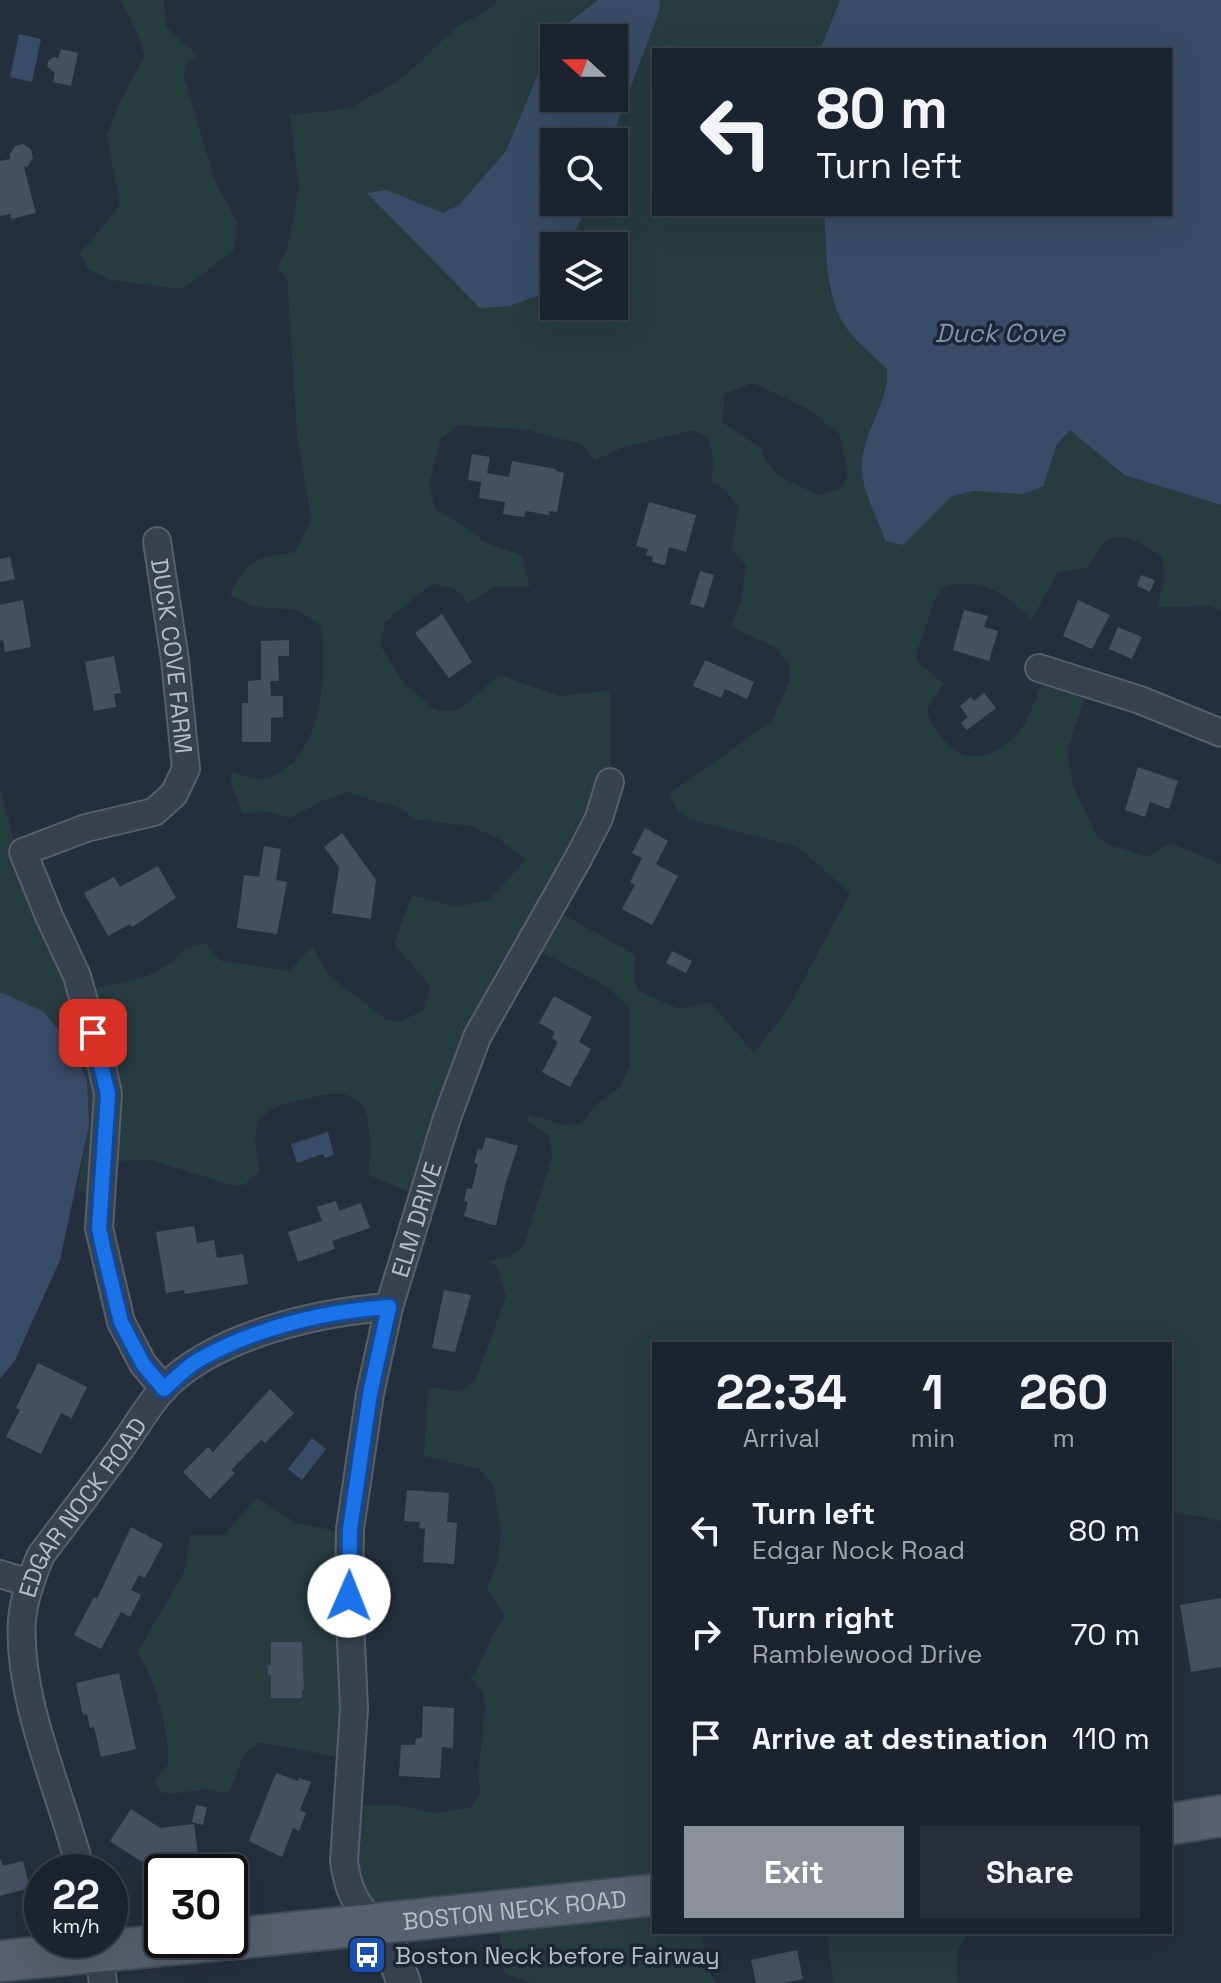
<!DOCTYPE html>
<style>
:root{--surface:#1b232e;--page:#282f3a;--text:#f1f3f6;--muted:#a0a4aa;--line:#39404a;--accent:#8c9099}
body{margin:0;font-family:"Space Grotesk",sans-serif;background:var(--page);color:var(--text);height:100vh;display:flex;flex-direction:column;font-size:30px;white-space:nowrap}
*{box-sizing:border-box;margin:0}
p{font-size:26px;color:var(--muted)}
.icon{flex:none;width:44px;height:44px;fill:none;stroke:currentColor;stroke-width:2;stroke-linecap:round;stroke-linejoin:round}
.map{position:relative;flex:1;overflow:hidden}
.drawer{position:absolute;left:652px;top:1342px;width:520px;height:592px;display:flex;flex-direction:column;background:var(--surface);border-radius:0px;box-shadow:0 8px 32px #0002,0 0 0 2px var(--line)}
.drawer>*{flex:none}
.hud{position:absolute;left:652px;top:48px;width:520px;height:168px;border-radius:0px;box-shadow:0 8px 32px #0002,0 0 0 2px var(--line);background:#1b232e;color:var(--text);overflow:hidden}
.needle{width:52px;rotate:291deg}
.controls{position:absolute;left:540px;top:24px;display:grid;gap:16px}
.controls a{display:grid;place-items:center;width:88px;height:88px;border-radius:0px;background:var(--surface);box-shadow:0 8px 32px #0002,0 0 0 2px var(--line);font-size:40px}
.speed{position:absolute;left:24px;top:1854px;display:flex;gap:16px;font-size:40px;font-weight:700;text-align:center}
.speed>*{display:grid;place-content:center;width:104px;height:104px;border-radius:50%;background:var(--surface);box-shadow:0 8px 32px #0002,0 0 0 2px var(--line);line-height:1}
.speed small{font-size:20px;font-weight:400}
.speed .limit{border:4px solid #111;border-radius:12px;background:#fff;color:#111}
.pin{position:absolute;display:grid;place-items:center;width:68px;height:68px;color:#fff;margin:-34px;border-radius:16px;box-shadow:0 4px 12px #0006}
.me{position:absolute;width:88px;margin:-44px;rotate:1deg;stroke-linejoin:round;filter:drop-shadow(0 0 6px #0008)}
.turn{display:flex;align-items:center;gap:28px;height:168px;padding:0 32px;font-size:36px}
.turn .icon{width:104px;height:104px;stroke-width:2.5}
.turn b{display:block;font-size:56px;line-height:68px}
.eta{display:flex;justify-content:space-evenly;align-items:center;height:136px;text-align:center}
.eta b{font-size:48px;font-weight:700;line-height:56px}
.button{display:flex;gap:16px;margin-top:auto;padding:16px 32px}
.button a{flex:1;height:92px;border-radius:0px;background:var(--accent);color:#fff;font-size:32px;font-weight:700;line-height:92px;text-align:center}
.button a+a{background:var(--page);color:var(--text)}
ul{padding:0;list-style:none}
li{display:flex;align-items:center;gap:24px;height:104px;padding:0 32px}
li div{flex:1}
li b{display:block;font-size:30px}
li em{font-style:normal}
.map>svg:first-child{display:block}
.green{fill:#263c3f;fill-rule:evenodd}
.water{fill:#394c67;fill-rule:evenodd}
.building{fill:#455162}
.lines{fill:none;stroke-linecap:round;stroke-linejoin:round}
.minor-casing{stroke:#565f6c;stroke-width:30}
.tertiary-casing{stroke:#565f6c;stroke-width:36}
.primary-casing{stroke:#414a57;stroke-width:44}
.minor{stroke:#38414e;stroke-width:26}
.tertiary{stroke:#38414e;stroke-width:32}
.primary{stroke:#56606e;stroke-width:40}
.route-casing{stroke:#114b97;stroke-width:20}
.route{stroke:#1a73e8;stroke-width:14}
.labels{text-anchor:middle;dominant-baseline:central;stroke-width:7;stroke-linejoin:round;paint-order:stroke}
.street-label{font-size:24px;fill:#b4bcc9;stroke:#1d2633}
.poi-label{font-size:24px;fill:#b4bcc9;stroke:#1d2633;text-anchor:start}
.water-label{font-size:26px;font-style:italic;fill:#7c92b1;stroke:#1d2633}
</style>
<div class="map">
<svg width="1221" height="1983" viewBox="0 0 1221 1983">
<rect width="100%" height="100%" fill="#242f3e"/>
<path class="green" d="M 120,0 L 164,0 L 166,27 L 199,56 L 185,66 L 184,77 L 215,181 L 237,222 L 234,250 L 183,289 L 110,280 L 87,268 L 80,253 L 120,205 L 107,136 L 118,105 L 145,56 L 135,28 Z
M 498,0 L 598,0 L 555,33 L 506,151 L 459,205 L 444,214 L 387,191 L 367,193 L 546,292 L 554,276 L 554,306 L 614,306 L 614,246 L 568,246 L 589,202 L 614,202 L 614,142 L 610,142 L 659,12 L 660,0 L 840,0 L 820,50 L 654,50 L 654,214 L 824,214 L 829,289 L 853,337 L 887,368 C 888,396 871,419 865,445 C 857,478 876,511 885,541 L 936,513 L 951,496 L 973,491 L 998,491 L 1051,465 L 1057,444 L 1070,430 L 1124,475 L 1221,505 L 1221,612 L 1212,606 L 1157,607 L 1165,578 L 1162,556 C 1124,535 1113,522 1088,567 L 1058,573 L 1030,622 L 1029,617 C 1002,592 984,579 946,586 L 935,599 L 916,655 L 919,663 L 944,684 L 927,709 C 931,726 937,733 949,745 C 974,770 1006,750 1023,726 C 1032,713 1037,694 1043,679 L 1089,687 L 1067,750 L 1073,786 L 1096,834 L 1109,845 L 1147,857 L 1170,843 L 1221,864 L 1221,1521 L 1170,1511 L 1170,1344 L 654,1344 L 654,1932 L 703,1932 L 704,1963 L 717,1983 L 531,1983 L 504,1973 L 497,1917 L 355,1922 L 354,1806 L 399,1805 L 434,1813 L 471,1808 L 480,1794 L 478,1775 L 485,1709 L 483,1693 L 470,1678 C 486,1660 489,1634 505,1616 L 487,1588 L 497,1563 L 501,1535 L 494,1487 L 480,1469 L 424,1456 L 428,1387 L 460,1391 L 476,1379 L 506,1296 L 497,1267 L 488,1261 L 511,1256 L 523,1246 L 552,1158 L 550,1137 L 528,1121 L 528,1114 L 563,1125 L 580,1124 L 598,1103 L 619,1088 L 630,1066 L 629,1007 L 606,986 L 541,952 L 535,954 L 486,1037 L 427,1194 L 407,1191 L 368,1175 C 371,1155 374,1109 354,1098 C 341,1091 323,1095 310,1098 C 286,1102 279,1103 259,1119 L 254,1139 L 260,1171 L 244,1185 L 234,1186 L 152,1160 L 116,1161 L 97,1196 L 77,1190 L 89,1125 L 43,1011 L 0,992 L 0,788 L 14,841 L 83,991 L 143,978 L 173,962 L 185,948 L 205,943 L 221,961 L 290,971 L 312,946 L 329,975 L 385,1019 L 400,1022 L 424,1010 L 430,986 L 394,944 L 412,895 L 456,907 L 488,900 L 525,861 L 518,853 L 498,838 L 470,826 L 414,819 L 402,809 L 347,792 L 322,801 L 291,818 L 270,812 L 242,814 L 231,781 L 232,772 C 244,776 261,783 274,776 C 324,751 327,673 321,625 L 297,610 L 255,607 L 230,595 C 249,556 254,559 295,552 L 311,520 L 297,434 L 287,277 L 279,271 L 278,266 L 287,250 L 299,188 L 290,115 L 348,109 L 400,80 L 458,26 L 487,11 ZM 753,383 L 810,410 L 840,435 L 848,477 L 839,489 L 821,495 C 798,485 768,477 762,449 L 723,423 L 724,394 ZM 458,425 L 527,430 L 581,444 L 595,460 L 624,447 L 694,430 L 707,438 L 713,456 L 712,483 L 726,491 L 739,508 L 731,548 L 746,566 L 741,601 L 731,627 L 775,647 L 789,665 L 789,682 L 772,721 L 669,794 L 679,813 L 690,819 L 798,847 L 850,893 L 789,1007 L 754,1053 L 710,1002 L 679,1009 L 640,992 L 635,982 L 635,955 L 561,913 L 611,794 L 610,690 L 560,696 L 499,675 L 459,710 L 437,711 L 404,683 L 380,645 L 385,622 L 432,584 L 454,588 L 468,603 L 496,586 L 530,587 L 522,556 L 484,542 L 473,531 L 435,509 L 429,483 L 441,439 Z
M 257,1497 L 296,1523 L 351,1534 L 354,1760 L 259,1742 L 244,1754 L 229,1793 L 205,1789 L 171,1794 L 160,1792 L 155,1781 L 169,1763 C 167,1730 157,1678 137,1653 L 185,1570 L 190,1535 L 224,1535 Z
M 827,1932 L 970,1932 L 957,1952 L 958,1983 L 833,1983 Z"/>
<path class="water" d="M 598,0 L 660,0 L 659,12 L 610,142 L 554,142 L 554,202 L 589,203 L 568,246 L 554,246 L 554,276 L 547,292 L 510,306 L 480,308 L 367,193 L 387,190 L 443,213 L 459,205 L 506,151 L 555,33 ZM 614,38 L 614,98 L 554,98 L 554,38 Z
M 840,0 L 1221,0 L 1221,505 L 1124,475 L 1070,430 L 1057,444 L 1043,486 L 1024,494 L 973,491 L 952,496 L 903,545 L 885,541 C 878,517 863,495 862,470 C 860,434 889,404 887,369 C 877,359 865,349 855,339 C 823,304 828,258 824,214 L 1170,214 L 1170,50 L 820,50 Z
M 19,34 L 41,39 L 32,82 L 10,77 Z
M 0,992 L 43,1011 L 72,1046 L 87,1081 L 89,1125 L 60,1260 L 15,1360 L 0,1379 Z
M 328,1132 L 334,1155 L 325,1158 L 323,1154 L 297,1163 L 291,1144 Z
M 312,1438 L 326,1449 L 302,1480 L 288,1469 Z"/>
<path class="building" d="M 61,49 L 78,53 L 71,86 L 53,82 L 55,73 L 47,66 L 49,60 L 54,57 L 58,58 Z
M 23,144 L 31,149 L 33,158 L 28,166 L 24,167 L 36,213 L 11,219 L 10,214 L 0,216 L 0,161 L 10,159 L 10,154 L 15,146 Z
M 472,454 L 490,457 L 487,473 L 509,477 L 512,461 L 556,469 L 556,471 L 564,473 L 557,512 L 549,511 L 549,515 L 526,511 L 524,517 L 503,514 L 505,502 L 479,498 L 481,482 L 468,480 Z
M 649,502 L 696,515 L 686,552 L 669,547 L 665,565 L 652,562 L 653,557 L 646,555 L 648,549 L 636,546 Z
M 10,557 L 15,579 L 0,582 L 0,559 Z
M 700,571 L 714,575 L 704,608 L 690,604 Z
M 1141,575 L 1155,580 L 1150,592 L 1137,586 Z
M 23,600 L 31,647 L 5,652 L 3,640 L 0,641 L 0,605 Z
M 1078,600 L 1110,615 L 1092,649 L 1063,636 Z
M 964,610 L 988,616 L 984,627 L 998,631 L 989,661 L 953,650 Z
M 442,614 L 472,662 L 449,678 L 415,633 Z
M 1118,627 L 1142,637 L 1132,659 L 1109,649 Z
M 289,640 L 289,656 L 278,656 L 279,681 L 270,681 L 271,696 L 283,696 L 283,717 L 271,718 L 271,742 L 242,742 L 242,703 L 248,703 L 248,681 L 261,680 L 261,641 Z
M 114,656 L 121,693 L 114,694 L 116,707 L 94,711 L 85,662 Z
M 705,660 L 754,682 L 747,699 L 725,689 L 721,698 L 693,686 Z
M 984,693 L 996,708 L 967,730 L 961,723 L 968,717 L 960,706 L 971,697 L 974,701 Z
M 1138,767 L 1178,781 L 1169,809 L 1150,802 L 1145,817 L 1125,810 Z
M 645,828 L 668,841 L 656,864 L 678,876 L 652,925 L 622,909 L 635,885 L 630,882 L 642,858 L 632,853 Z
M 342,833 L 376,880 L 371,919 L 332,913 L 339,867 L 324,847 Z
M 264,846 L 281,849 L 276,880 L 287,882 L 277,934 L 237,928 L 244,875 L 259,877 Z
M 158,866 L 176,898 L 132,927 L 130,924 L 108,936 L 84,893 L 114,877 L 120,887 Z
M 672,951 L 692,961 L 686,973 L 666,963 Z
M 554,996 L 592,1017 L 579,1042 L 591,1049 L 570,1087 L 542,1072 L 558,1042 L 552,1038 L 555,1032 L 539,1023 Z
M 486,1137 L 518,1146 L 505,1185 L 496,1225 L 493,1225 L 464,1216 L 468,1202 L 464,1201 L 467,1188 L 472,1189 L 478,1164 L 474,1163 L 478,1149 L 482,1150 Z
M 336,1201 L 339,1211 L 361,1203 L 370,1228 L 332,1241 L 335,1249 L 298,1262 L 288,1232 L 322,1221 L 317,1207 Z
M 194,1226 L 197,1243 L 214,1240 L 217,1258 L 243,1254 L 248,1284 L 185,1294 L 184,1290 L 166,1293 L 156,1232 Z
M 444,1290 L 471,1295 L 455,1352 L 432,1348 Z
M 38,1363 L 87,1387 L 72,1418 L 61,1413 L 41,1454 L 6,1437 L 20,1410 L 16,1408 Z
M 270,1389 L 294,1413 L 265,1443 L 261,1440 L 231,1470 L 235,1473 L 210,1499 L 183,1472 L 208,1447 L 213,1452 Z
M 407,1490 L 449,1493 L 447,1522 L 457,1523 L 454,1564 L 423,1562 L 425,1529 L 419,1528 L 420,1522 L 404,1521 Z
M 131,1527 L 163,1544 L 145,1578 L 139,1575 L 131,1590 L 141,1595 L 130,1617 L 121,1612 L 101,1649 L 74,1635 L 94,1597 L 97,1599 Z
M 1221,1598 L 1221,1667 L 1191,1672 L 1180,1605 Z
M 271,1642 L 302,1642 L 304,1690 L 302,1690 L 302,1698 L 271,1698 L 271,1675 L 268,1675 L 268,1665 L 271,1665 Z
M 119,1673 L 136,1749 L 101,1757 L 94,1727 L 90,1728 L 87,1714 L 83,1715 L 76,1683 Z
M 423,1706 L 454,1708 L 453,1748 L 442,1747 L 440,1778 L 399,1776 L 401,1745 L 415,1745 L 416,1738 L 422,1738 Z
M 276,1773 L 298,1781 L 299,1778 L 311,1782 L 300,1810 L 306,1813 L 299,1831 L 293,1828 L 282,1857 L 249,1841 Z
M 196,1805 L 207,1807 L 203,1825 L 192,1822 Z
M 131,1809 L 160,1828 L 194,1824 L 199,1862 L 151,1868 L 110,1841 Z
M 0,1858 L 3,1866 L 23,1861 L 30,1888 L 0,1896 Z
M 797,1950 L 803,1979 L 784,1983 L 756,1983 L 751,1960 Z"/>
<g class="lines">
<defs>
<g id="minor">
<path id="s1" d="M 157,541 L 175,660 L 186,769 L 174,794 L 154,812 L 86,828 L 23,852 L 49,916 L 77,976 L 101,1062 L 108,1094 L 99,1228 L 121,1322 L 143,1364 L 164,1389"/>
<path d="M 1039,668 L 1140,700 L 1221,733"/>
<path d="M 0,1574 L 29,1583"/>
<path id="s2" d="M 81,1872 C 62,1793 17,1702 22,1620 C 24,1597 32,1576 41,1555 C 68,1519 95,1484 121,1448 C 135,1429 148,1405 164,1388 C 216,1335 318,1312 389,1307"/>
<path id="s3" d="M 375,1925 C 355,1902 348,1892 344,1861 L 354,1709 L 349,1596 L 350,1529 L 370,1394 L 389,1307 L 447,1118 L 477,1037 L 579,857 L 599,818 L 610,782"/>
<path d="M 97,1940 L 103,1983"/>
</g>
<path id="tertiary" d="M 375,1925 L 390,1947 L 404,1983"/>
<g id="primary">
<path d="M 1170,1824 L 1221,1816"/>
<path id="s4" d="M 230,1939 L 654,1895"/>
<path d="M 0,1961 L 218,1940"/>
</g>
</defs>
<use href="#minor" class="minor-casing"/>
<use href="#tertiary" class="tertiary-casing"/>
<use href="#primary" class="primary-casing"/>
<use href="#minor" class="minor"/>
<use href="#tertiary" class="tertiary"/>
<use href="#primary" class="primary"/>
</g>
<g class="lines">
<defs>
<path id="route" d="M 93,1033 L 108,1094 L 99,1228 L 104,1252 L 121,1322 L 143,1364 L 164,1389 C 174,1380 185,1368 197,1361 C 254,1328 325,1311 389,1307 L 370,1394 L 350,1529 L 349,1596"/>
</defs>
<use href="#route" class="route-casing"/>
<use href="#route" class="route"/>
</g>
<defs>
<symbol id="bus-square" viewBox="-11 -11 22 22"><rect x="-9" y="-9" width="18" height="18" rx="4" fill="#1a4fb4" stroke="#1d2633"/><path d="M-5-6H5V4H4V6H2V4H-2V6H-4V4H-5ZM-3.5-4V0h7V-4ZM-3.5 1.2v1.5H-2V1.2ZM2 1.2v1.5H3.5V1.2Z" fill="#fff"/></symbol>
</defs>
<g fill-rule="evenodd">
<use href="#bus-square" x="345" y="1933" width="44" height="44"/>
</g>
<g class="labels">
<g class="street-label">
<text stroke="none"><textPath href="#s1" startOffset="116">DUCK COVE FARM</textPath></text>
<text stroke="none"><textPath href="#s3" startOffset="722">ELM DRIVE</textPath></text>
<text stroke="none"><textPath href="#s2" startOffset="390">EDGAR NOCK ROAD</textPath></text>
<text stroke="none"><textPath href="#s4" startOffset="286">BOSTON NECK ROAD</textPath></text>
</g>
<g class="poi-label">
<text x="395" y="1955">Boston Neck before Fairway</text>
</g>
<g class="water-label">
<text x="1000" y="333">Duck Cove</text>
</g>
</g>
</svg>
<div class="controls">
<a><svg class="needle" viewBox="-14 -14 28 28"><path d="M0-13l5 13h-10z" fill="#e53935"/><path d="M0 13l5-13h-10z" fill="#a0a4aa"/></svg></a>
<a><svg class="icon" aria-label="search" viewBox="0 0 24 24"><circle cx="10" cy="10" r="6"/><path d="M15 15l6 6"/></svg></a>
<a><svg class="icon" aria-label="layers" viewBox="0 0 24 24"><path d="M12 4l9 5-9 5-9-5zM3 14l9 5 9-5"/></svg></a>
</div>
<div class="speed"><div>22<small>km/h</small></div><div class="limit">30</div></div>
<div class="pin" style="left:93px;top:1033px;background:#d93025"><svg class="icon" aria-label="arrive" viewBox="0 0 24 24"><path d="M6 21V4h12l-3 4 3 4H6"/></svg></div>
<svg class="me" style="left:349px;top:1596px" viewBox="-20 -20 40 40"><circle r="19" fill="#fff"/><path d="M0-13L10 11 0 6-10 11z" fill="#1a73e8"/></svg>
<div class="hud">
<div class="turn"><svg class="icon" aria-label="left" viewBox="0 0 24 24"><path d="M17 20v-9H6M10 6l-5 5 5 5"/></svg><div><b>80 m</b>Turn left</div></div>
</div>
<section class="drawer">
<div class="eta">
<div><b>22:34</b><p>Arrival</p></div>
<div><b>1</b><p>min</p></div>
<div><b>260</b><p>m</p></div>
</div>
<ul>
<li><svg class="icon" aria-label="left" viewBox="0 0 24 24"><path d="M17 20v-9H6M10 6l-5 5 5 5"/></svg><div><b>Turn left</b><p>Edgar Nock Road</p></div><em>80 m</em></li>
<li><svg class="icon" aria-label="right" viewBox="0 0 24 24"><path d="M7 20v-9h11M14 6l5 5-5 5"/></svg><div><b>Turn right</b><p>Ramblewood Drive</p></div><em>70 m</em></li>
<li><svg class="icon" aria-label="arrive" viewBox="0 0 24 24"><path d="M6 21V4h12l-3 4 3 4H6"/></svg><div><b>Arrive at destination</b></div><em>110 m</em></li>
</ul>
<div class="button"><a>Exit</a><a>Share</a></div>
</section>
</div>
